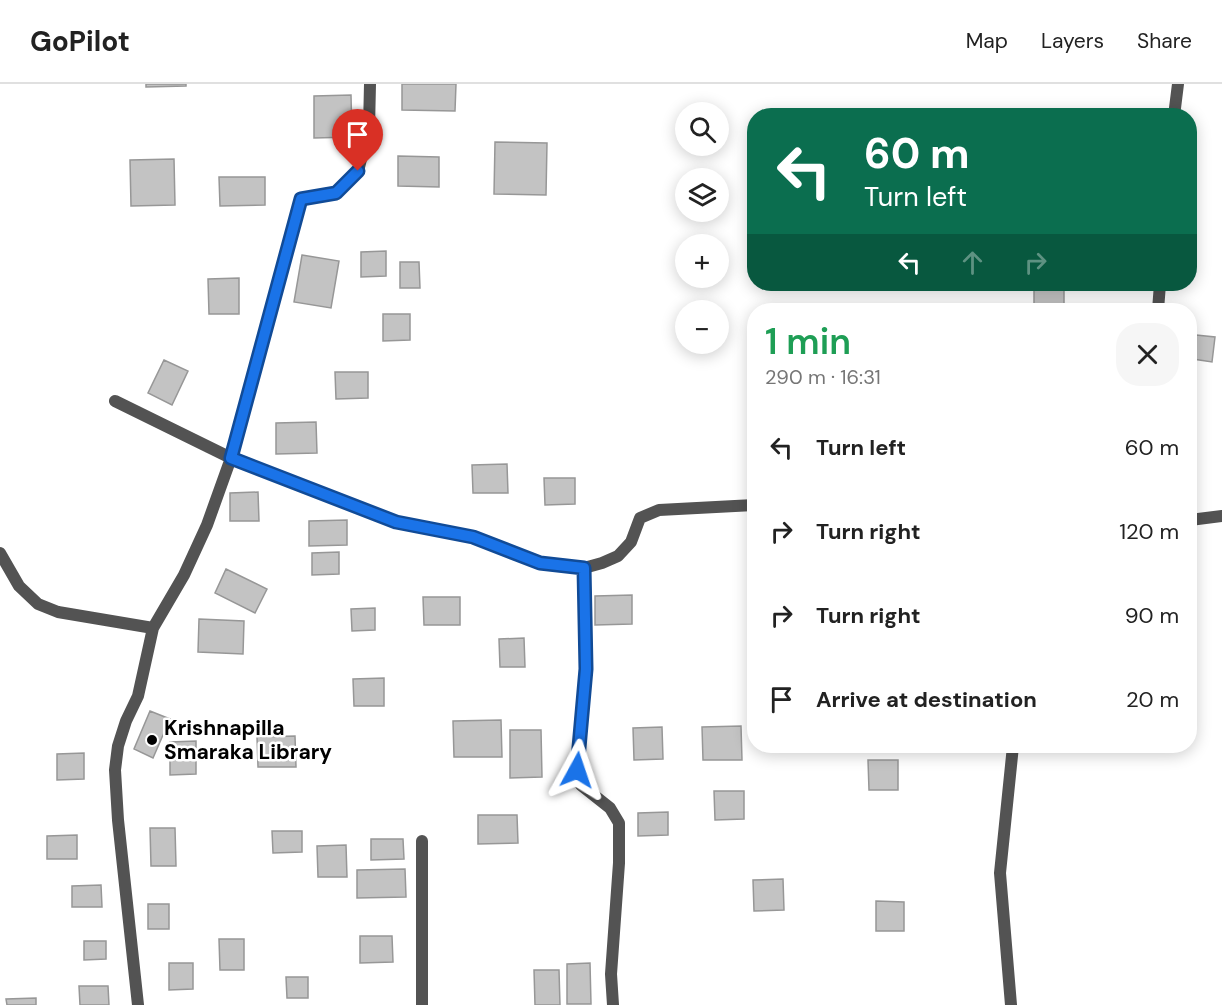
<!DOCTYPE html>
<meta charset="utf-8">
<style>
:root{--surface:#fff;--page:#f6f6f6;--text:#222;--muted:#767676;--line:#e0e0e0}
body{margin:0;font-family:"DM Sans",sans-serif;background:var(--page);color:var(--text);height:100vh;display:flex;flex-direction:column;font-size:22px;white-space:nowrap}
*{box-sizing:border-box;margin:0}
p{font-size:20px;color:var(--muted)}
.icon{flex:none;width:33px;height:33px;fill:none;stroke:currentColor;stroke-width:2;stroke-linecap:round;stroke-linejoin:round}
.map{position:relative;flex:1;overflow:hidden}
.side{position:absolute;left:747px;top:219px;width:450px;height:450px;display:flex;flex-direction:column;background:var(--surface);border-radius:24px;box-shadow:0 3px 15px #0003}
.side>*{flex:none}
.banner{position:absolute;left:747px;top:24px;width:450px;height:183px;border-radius:24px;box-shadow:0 3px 15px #0003;background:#0b6e4f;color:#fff;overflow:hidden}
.tools{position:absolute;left:675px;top:18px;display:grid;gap:12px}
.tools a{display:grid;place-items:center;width:54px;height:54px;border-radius:50%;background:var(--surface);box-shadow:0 3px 15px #0003;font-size:30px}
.pin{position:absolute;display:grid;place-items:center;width:51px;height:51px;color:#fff;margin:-62px -26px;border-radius:50% 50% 50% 0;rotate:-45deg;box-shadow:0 0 6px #0007}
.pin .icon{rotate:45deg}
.me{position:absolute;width:66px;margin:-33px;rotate:5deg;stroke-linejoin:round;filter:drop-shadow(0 0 4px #0008)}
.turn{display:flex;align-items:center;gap:21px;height:126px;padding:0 18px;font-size:27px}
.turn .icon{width:78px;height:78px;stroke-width:2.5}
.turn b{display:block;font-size:42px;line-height:51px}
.lanes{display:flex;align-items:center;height:57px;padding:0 18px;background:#0003;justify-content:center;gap:30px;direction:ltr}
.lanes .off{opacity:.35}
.round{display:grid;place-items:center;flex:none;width:63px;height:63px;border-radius:24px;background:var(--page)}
.summary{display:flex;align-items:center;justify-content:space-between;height:102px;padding:0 18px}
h1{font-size:36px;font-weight:600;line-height:45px;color:#1e9e55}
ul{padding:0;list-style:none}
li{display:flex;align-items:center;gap:18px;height:84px;padding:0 18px}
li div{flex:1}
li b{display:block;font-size:22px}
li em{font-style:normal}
header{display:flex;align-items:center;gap:36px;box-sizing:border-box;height:84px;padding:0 30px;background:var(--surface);border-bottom:2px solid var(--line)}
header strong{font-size:28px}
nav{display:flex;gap:33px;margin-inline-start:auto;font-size:21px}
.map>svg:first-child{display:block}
.building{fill:#c3c3c3;stroke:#979797;stroke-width:1.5}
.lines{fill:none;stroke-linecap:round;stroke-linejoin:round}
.street{stroke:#535353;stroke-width:12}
.route-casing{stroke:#114b97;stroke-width:15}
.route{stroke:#1a73e8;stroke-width:10}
.poi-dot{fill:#000;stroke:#fff;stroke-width:2}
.labels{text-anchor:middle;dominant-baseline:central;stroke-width:5;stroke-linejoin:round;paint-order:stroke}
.poi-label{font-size:21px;font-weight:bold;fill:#000;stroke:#fff;text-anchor:start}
</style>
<header>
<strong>GoPilot</strong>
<nav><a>Map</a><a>Layers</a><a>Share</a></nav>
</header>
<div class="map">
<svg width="1222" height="921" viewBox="0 0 1222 921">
<rect width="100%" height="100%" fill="#fff"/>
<path class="building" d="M 146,0 L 186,0 L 186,2 L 146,3 Z
M 402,0 L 456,0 L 455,27 L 402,26 Z
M 351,11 L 352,53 L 314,54 L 314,12 Z
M 495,58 L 547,59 L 546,111 L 494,110 Z
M 398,72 L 439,73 L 439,103 L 398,102 Z
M 174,75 L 175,121 L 131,122 L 130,76 Z
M 219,93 L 265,93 L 265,121 L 220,122 Z
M 386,167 L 386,192 L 361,193 L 361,168 Z
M 302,171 L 339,177 L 331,224 L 294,218 Z
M 400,178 L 419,178 L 420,204 L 400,204 Z
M 239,194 L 239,230 L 209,230 L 208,195 Z
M 1034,200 L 1064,200 L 1064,225 L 1034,226 Z
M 383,230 L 410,230 L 410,256 L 383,257 Z
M 1196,251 L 1215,253 L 1212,278 L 1193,275 Z
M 164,276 L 188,287 L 172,321 L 148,309 Z
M 335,288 L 368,288 L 368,314 L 336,315 Z
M 316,338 L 317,369 L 276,370 L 276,339 Z
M 1190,342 L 1195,342 L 1193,370 L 1190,369 Z
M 507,380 L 508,409 L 473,409 L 472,381 Z
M 544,394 L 575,394 L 575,420 L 545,421 Z
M 258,408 L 259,437 L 230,437 L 230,409 Z
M 347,436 L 347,461 L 309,462 L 309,437 Z
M 339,468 L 339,490 L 312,491 L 312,469 Z
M 226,485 L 267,505 L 255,529 L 215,509 Z
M 632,511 L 632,540 L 595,541 L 595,512 Z
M 423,513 L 460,513 L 460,541 L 424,541 Z
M 375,524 L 375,546 L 352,547 L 351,525 Z
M 199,535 L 244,537 L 243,570 L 198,568 Z
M 524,554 L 525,583 L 500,583 L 499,555 Z
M 384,594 L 384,622 L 354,622 L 353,595 Z
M 150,627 L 170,635 L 153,674 L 134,665 Z
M 501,636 L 502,673 L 454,673 L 453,637 Z
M 741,642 L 742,676 L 703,676 L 702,643 Z
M 662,643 L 663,675 L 634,676 L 633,644 Z
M 510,646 L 541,646 L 542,693 L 510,694 Z
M 295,652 L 296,683 L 258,683 L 257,653 Z
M 196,657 L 196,690 L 170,691 L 170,658 Z
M 84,669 L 84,695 L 57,696 L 57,670 Z
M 868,676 L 898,676 L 898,706 L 869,706 Z
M 714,707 L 744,707 L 744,735 L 715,736 Z
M 668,728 L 668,751 L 638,752 L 638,729 Z
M 478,731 L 517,731 L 518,759 L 478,760 Z
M 150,744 L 175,744 L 176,782 L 151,782 Z
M 272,747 L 302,747 L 302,768 L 273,769 Z
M 77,751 L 77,775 L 47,775 L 47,752 Z
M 371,755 L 403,755 L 404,775 L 371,776 Z
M 346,761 L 347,793 L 318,793 L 317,762 Z
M 405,785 L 406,813 L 357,814 L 357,786 Z
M 783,795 L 784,826 L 754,827 L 753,796 Z
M 101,801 L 102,823 L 72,823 L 72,802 Z
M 876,817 L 904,818 L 904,847 L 876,847 Z
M 148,820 L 169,820 L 169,845 L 148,845 Z
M 360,852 L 392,852 L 393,878 L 360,879 Z
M 219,855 L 244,855 L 244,886 L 220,886 Z
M 84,857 L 106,857 L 106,875 L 84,876 Z
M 169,879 L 193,879 L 193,905 L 169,906 Z
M 590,879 L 591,920 L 567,920 L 567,880 Z
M 534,886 L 559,886 L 560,921 L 535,921 Z
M 286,893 L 308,893 L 308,914 L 287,914 Z
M 79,902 L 108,902 L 109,921 L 80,921 Z
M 36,914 L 36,921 L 7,921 L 6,915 Z"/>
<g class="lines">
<path class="street" d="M 1174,32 L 1178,0
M 1158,226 L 1160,200
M 115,317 L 231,374 L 396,438 L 473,453 L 540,479 L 584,484 L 602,479 L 618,472 L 631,458 L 640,434 L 659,426 L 754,421
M 1190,436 L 1222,432
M 0,469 L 19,502 L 38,520 L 58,528 L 153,544
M 584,484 L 586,585 L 577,685 L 581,701 L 610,724 L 619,739 L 619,779 L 611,890 L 613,921
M 138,921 L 118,736 L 115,686 L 118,662 L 126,637 L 138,612 L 153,544 L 184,491 L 207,441 L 231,374 L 301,115 L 336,109 L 358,87 L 369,44 L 370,0
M 422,921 L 422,757
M 1011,921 L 1000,789 L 1013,662"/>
</g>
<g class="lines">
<defs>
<path id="route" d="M 358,87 L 336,109 L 301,115 L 231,374 L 396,438 L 473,453 L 540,479 L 584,484 L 586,585 L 577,686"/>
</defs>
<use href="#route" class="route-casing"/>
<use href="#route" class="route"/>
</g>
<circle class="poi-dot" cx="152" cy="656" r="6"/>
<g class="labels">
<g class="poi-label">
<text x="164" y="644">Krishnapilla<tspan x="164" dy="24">Smaraka Library</tspan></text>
</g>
</g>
</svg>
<div class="tools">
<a><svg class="icon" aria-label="search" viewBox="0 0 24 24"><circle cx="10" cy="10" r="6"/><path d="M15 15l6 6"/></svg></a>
<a><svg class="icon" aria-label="layers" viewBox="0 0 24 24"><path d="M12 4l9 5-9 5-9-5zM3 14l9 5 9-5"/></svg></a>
<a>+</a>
<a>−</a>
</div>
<div class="pin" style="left:358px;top:87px;background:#d93025"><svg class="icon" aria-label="arrive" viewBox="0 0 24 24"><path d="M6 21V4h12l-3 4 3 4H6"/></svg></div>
<svg class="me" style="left:577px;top:686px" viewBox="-20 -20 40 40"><path d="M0-17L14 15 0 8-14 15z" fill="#1a73e8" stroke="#fff" stroke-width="4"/></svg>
<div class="banner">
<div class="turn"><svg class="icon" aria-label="left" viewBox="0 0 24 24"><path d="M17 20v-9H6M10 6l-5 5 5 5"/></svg><div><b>60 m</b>Turn left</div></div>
<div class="lanes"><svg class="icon" aria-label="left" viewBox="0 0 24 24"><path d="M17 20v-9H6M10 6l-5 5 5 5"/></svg><svg class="icon off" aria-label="ahead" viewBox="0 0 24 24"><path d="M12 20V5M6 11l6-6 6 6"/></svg><svg class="icon off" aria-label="right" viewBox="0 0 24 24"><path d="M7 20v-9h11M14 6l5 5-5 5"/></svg></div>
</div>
<section class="side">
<div class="summary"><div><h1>1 min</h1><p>290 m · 16:31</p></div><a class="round"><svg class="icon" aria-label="close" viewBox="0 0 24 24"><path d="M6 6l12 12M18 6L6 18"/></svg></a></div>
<ul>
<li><svg class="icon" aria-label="left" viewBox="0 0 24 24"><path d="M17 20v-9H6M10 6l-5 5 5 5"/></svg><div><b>Turn left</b></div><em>60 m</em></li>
<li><svg class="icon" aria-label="right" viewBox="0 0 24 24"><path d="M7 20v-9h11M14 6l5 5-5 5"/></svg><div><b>Turn right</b></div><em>120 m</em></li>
<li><svg class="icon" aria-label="right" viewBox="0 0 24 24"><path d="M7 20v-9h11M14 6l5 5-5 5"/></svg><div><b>Turn right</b></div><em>90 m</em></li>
<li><svg class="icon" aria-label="arrive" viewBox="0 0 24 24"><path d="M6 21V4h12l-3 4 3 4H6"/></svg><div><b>Arrive at destination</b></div><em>20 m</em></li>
</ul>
</section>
</div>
